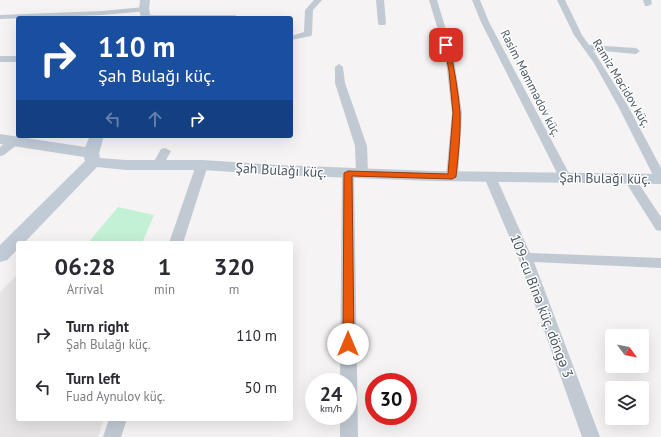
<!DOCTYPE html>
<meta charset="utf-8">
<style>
:root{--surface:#fff;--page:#f2f2f3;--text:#2b2b33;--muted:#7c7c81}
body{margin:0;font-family:"PT Sans",sans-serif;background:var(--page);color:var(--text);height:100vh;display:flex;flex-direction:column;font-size:15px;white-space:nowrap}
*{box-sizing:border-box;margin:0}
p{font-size:13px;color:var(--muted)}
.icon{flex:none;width:22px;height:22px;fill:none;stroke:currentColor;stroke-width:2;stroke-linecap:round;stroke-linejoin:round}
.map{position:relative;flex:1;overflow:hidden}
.details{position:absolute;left:16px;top:241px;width:277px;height:180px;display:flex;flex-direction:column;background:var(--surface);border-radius:4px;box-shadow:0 4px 16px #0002}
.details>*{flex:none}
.top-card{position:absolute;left:16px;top:16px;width:277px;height:122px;border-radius:4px;box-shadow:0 4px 16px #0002;background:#1a4fa0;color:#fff;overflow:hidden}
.needle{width:26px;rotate:122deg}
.tools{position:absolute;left:605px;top:329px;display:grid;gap:8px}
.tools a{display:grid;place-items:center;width:44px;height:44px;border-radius:4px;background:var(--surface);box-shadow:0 4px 16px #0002;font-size:20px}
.speed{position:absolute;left:305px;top:373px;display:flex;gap:8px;font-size:20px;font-weight:700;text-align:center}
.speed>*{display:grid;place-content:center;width:52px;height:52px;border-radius:50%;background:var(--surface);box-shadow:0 4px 16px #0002;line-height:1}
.speed small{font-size:10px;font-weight:400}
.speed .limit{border:6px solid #d22;background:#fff;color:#111}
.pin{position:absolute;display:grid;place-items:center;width:34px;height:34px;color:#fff;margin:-17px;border-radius:8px;box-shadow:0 2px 6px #0006}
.me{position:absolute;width:44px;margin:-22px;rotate:0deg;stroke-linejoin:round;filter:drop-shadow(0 0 3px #0008)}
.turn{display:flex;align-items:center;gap:14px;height:84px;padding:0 16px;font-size:18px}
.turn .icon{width:52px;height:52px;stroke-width:2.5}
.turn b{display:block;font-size:28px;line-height:34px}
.lanes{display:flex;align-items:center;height:38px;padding:0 16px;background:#0003;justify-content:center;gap:20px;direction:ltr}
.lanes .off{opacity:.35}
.eta{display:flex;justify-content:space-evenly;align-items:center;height:68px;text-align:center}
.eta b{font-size:24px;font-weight:600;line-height:28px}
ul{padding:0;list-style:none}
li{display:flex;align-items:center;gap:12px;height:52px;padding:0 16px}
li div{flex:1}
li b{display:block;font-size:15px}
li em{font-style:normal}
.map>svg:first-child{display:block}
.education{fill:#e6e4e5}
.green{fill:#c3f1d5}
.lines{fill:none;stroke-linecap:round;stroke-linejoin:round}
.street{fill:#c1cad2;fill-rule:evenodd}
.secondary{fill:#c1cbd6;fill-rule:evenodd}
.route{fill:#ea580c;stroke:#983908}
.labels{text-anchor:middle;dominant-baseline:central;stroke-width:3;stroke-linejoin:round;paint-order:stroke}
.far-street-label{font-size:12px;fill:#4a5661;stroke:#fff}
.street-label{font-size:14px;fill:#4a5661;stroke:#fff}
</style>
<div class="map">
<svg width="661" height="437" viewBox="0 0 661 437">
<rect width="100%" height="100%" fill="#f5f3f3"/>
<path class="education" d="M 18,274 L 18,419 L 104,419 L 98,437 L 0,437 L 0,292 Z"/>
<path class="green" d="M 118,207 L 154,215 L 142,243 L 88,243 Z"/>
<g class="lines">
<path class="street" d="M 314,0 L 322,0 L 313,10 L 312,34 L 311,36 L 291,40 L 291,36 L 304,32 L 305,10 Z
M 376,0 L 384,0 L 386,23 L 385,25 L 379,25 L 378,23 Z
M 429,0 L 437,0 L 453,53 L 462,113 L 458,177 L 456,180 L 448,180 L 446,177 L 452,113 L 445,53 Z
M 472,0 L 480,0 L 489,22 L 571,177 L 569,180 L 561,180 L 559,177 L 481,22 Z
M 557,0 L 565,0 L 582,35 L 589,45 L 636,48 L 640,51 L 636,54 L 593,50 L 628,106 L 661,168 L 661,183 L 657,182 L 655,179 L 618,106 L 594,63 L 574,35 Z
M 643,0 L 651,0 L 652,4 L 648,6 L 645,6 Z
M 144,7 L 147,7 L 147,11 L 102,15 L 0,19 L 0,15 L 102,11 Z
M 143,15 L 235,15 L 239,17 L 143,18 Z
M 0,56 L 18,56 L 18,62 L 0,62 Z
M 339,64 L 343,67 L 345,83 L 367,146 L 368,174 L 366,177 L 358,177 L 356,174 L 355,146 L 335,83 L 335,67 Z
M 15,138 L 19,139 L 20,141 L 19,143 L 4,155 L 0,156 L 0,147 L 11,139 Z
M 165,148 L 171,151 L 162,167 L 154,167 L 152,165 L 161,149 Z
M 202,162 L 206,163 L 208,165 L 183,243 L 169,243 L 196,165 L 198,163 Z
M 348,169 L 352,170 L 354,173 L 358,437 L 340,437 L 340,416 L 348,416 L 348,382 L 340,382 L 342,173 L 344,170 Z
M 490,173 L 494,174 L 496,177 L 530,253 L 661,258 L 661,268 L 534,262 L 600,437 L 582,437 L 518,257 L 484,177 L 486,174 Z
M 629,174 L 633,175 L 661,217 L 661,231 L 656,230 L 623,178 L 625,175 Z
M 109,419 L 127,419 L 121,437 L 103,437 Z"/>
<path class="secondary" d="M 140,0 L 150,0 L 149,9 L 151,18 L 141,18 L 139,9 Z
M 0,134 L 85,147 L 90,136 L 104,136 L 99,153 L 100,158 L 126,160 L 202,160 L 278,165 L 432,171 L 661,174 L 661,184 L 432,181 L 278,175 L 202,170 L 126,170 L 97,167 L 24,243 L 18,243 L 18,249 L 7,260 L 0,262 L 0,245 L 85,161 L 84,157 L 0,144 Z"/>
</g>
<path class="route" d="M 444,44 L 449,45 C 454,67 458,90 460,112 C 461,134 458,156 456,177 L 452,179 L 352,176 L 354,344 L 353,347 L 348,348 L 344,347 L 343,344 L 344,173 L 348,171 L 448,174 L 453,113 L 449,71 Z"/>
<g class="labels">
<g class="far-street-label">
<text transform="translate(531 83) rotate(63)">Rasim Məmmədov küç.</text>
<text transform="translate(622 83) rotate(59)">Ramiz Məcidov küç.</text>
</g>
<g class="street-label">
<text transform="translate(281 170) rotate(3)">Şah Bulağı küç.</text>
<text transform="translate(605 178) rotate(1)">Şah Bulağı küç.</text>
<text transform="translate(542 306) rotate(69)">109-cu Binə küç. döngə 3</text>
</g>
</g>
</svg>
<div class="tools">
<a><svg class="needle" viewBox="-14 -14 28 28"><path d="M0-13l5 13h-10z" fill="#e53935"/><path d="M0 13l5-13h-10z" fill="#7c7c81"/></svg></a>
<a><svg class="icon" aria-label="layers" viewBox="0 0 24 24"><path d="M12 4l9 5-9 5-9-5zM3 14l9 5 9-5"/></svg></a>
</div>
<div class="speed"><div>24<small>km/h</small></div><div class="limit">30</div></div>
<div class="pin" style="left:446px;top:45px;background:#d93025"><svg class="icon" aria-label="arrive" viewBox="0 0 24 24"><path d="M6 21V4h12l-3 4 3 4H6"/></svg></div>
<svg class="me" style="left:348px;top:344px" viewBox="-20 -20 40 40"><circle r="19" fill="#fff"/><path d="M0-13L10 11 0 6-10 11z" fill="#ea580c"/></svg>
<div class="top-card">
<div class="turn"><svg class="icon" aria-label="right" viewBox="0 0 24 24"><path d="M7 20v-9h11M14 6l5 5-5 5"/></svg><div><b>110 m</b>Şah Bulağı küç.</div></div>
<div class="lanes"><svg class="icon off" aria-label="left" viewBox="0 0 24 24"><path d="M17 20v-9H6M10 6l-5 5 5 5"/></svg><svg class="icon off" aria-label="ahead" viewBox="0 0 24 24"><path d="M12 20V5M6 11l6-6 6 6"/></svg><svg class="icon" aria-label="right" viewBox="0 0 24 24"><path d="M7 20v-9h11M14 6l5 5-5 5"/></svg></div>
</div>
<section class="details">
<div class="eta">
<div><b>06:28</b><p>Arrival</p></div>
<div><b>1</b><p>min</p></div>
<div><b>320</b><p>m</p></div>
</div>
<ul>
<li><svg class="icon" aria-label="right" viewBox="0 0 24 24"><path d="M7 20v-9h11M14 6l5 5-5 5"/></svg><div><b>Turn right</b><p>Şah Bulağı küç.</p></div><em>110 m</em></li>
<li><svg class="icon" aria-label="left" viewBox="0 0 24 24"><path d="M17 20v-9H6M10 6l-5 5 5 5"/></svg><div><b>Turn left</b><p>Fuad Aynulov küç.</p></div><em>50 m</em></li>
</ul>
</section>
</div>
